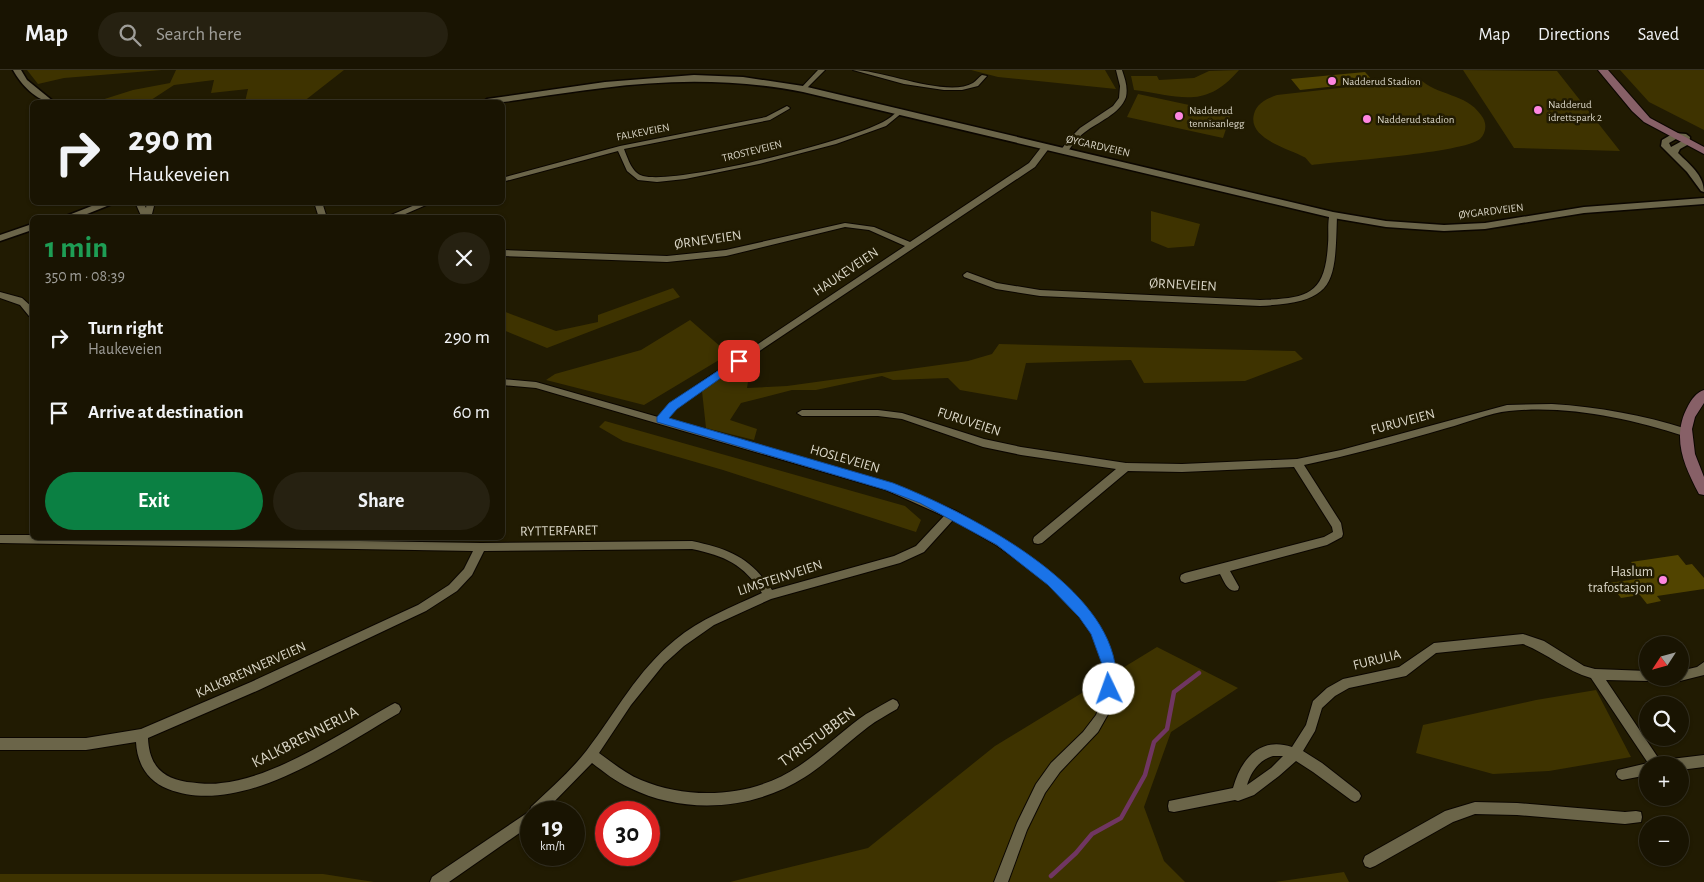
<!DOCTYPE html>
<meta charset="utf-8">
<style>
:root{--surface:#191402;--page:#262111;--text:#f1f3f6;--muted:#9f9e99;--line:#373324;--accent:#0b8043}
body{margin:0;font-family:"Alegreya Sans",sans-serif;background:var(--page);color:var(--text);height:100vh;display:flex;flex-direction:column;font-size:19px;white-space:nowrap}
*{box-sizing:border-box;margin:0}
p{font-size:16px;color:var(--muted)}
.icon{flex:none;width:28px;height:28px;fill:none;stroke:currentColor;stroke-width:2;stroke-linecap:round;stroke-linejoin:round}
.map{position:relative;flex:1;overflow:hidden}
.side{position:absolute;left:30px;top:145px;width:475px;height:325px;display:flex;flex-direction:column;background:var(--surface);border-radius:8px;box-shadow:0 1px 4px #0004,0 0 0 1px var(--line)}
.side>*{flex:none}
.top-card{position:absolute;left:30px;top:30px;width:475px;height:105px;border-radius:8px;box-shadow:0 1px 4px #0004,0 0 0 1px var(--line);background:#191402;color:var(--text);overflow:hidden}
.needle{width:32px;rotate:234deg}
.controls{position:absolute;left:1639px;top:566px;display:grid;gap:10px}
.controls a{display:grid;place-items:center;width:50px;height:50px;border-radius:50%;background:var(--surface);box-shadow:0 1px 4px #0004,0 0 0 1px var(--line);font-size:25px}
.speed{position:absolute;left:520px;top:731px;display:flex;gap:10px;font-size:25px;font-weight:700;text-align:center}
.speed>*{display:grid;place-content:center;width:65px;height:65px;border-radius:50%;background:var(--surface);box-shadow:0 1px 4px #0004,0 0 0 1px var(--line);line-height:1}
.speed small{font-size:12px;font-weight:400}
.speed .limit{border:8px solid #d22;background:#fff;color:#111}
.pin{position:absolute;display:grid;place-items:center;width:42px;height:42px;color:#fff;margin:-21px;border-radius:10px;box-shadow:0 2px 8px #0006}
.me{position:absolute;width:55px;margin:-28px;rotate:357deg;stroke-linejoin:round;filter:drop-shadow(0 0 4px #0008)}
.turn{display:flex;align-items:center;gap:18px;height:105px;padding:0 15px;font-size:22px}
.turn .icon{width:65px;height:65px;stroke-width:2.5}
.turn b{display:block;font-size:35px;line-height:42px}
.round{display:grid;place-items:center;flex:none;width:52px;height:52px;border-radius:26px;background:var(--page)}
.head{display:flex;align-items:center;justify-content:space-between;height:85px;padding:0 15px}
h1{font-size:30px;font-weight:700;line-height:38px;color:#1e9e55}
.button{display:flex;gap:10px;margin-top:auto;padding:10px 15px}
.button a{flex:1;height:58px;border-radius:30px;background:var(--accent);color:#fff;font-size:20px;font-weight:700;line-height:58px;text-align:center}
.button a+a{background:var(--page);color:var(--text)}
ul{padding:0;list-style:none}
li{display:flex;align-items:center;gap:15px;height:75px;padding:0 15px}
li div{flex:1}
li b{display:block;font-size:19px}
li em{font-style:normal}
header{display:flex;align-items:center;gap:30px;box-sizing:border-box;height:70px;padding:0 25px;background:var(--surface);border-bottom:1px solid var(--line)}
header strong{font-size:24px}
nav{display:flex;gap:28px;margin-inline-start:auto;font-size:18px}
.search{width:350px;height:45px;background:var(--page);display:flex;align-items:center;gap:12px;box-sizing:border-box;padding:0 18px;border-radius:28px;color:var(--muted);font-size:19px}
.map>svg:first-child{display:block}
.green{fill:#3e3300}
.lines{fill:none;stroke-linecap:round;stroke-linejoin:round}
.stream{stroke:#703662;stroke-width:4.5}
.building{fill:#514400}
.minor-casing{stroke:#0b0600;stroke-width:2}
.tertiary-casing{stroke:#0b0600;stroke-width:3}
.secondary-casing{stroke:#0b0600;stroke-width:2}
.minor{fill:#6b6549;fill-rule:evenodd}
.tertiary{fill:#6b6549;fill-rule:evenodd}
.secondary{fill:#876067;fill-rule:evenodd}
.route{fill:#1a73e8;stroke:#114b97}
.poi-dot{fill:#fe86e1;stroke:#211b02;stroke-width:2}
.labels{text-anchor:middle;dominant-baseline:central;stroke-width:5;stroke-linejoin:round;paint-order:stroke}
.far-poi-label{font-size:11px;fill:#dad6c7;stroke:#211b02;text-anchor:start}
.far-street-label{font-size:11px;fill:#dad6c7;stroke:#211b02}
.street-label{font-size:14px;fill:#dad6c7;stroke:#211b02}
.poi-label{font-size:14px;fill:#dad6c7;stroke:#211b02;text-anchor:end}
.near-street-label{font-size:16px;fill:#dad6c7;stroke:#211b02}
</style>
<header>
<strong>Map</strong>
<div class="search"><svg class="icon" aria-label="search" viewBox="0 0 24 24"><circle cx="10" cy="10" r="6"/><path d="M15 15l6 6"/></svg>Search here</div>
<nav><a>Map</a><a>Directions</a><a>Saved</a></nav>
</header>
<div class="map">
<svg width="1704" height="812" viewBox="0 0 1704 812">
<rect width="100%" height="100%" fill="#211b02"/>
<path class="green" d="M 27,0 L 162,0 L 64,8 L 38,14 Z
M 176,0 L 344,0 L 303,32 L 278,32 L 278,29 L 245,32 L 248,19 L 211,23 L 214,10 L 174,15 L 148,32 L 95,32 L 133,20 L 170,13 Z
M 971,0 L 1105,0 L 1116,19 L 998,7 Z
M 1239,0 C 1205,40 1180,26 1134,20 L 1131,6 L 1157,6 L 1159,10 L 1194,8 L 1209,1 Z
M 1463,0 L 1557,1 L 1620,81 L 1514,78 Z
M 1620,0 L 1704,0 L 1704,60 L 1649,32 Z
M 1420,9 C 1437,26 1466,23 1481,45 C 1487,52 1487,62 1480,69 C 1463,83 1341,91 1312,95 C 1309,93 1307,88 1304,87 C 1290,79 1247,69 1254,44 C 1257,33 1266,29 1277,25 Z
M 1138,24 L 1231,44 L 1223,68 L 1127,47 Z
M 1151,141 L 1200,154 L 1194,176 L 1168,178 L 1151,171 Z
M 673,218 L 680,227 L 547,278 L 503,260 L 503,241 L 556,261 L 598,252 L 598,245 Z
M 690,250 L 729,284 L 644,335 L 546,310 L 555,304 L 641,280 Z
M 999,274 L 1295,281 L 1303,289 L 1245,311 L 1144,313 L 1131,290 L 1026,293 L 1017,330 L 960,320 L 948,308 L 893,310 L 882,306 L 816,320 L 792,320 L 741,333 L 730,350 L 757,359 L 754,370 L 706,358 L 702,321 L 740,294 L 750,299 L 747,318 L 787,316 L 968,291 L 992,284 Z
M 605,351 L 905,436 L 921,450 L 916,462 L 723,400 L 623,371 L 599,357 Z
M 1157,577 L 1238,618 L 1171,662 L 1144,737 L 1164,791 L 1185,812 L 730,812 L 868,778 L 995,676 Z
M 1596,620 L 1631,687 L 1549,701 L 1493,704 L 1416,683 L 1423,655 L 1536,630 Z
M 1344,802 L 1349,812 L 1275,812 Z
M 0,804 L 323,804 L 374,812 L 0,812 Z"/>
<g class="lines">
<path class="stream" d="M 1051,806 L 1076,783 L 1092,764 L 1121,748 L 1145,705 L 1154,672 L 1167,659 L 1174,622 L 1199,603"/>
</g>
<path class="building" d="M 1365,2 L 1374,12 L 1300,20 L 1291,9 Z
M 1678,485 L 1686,495 L 1692,494 L 1704,508 L 1704,519 L 1657,526 L 1661,531 L 1647,534 L 1640,525 L 1621,528 L 1609,513 L 1644,508 L 1631,492 Z"/>
<g class="lines">
<defs>
<path id="minor" d="M 818,0 L 825,0 L 805,20 L 801,20 L 801,18 Z
M 853,0 C 883,0 947,28 973,13 C 976,11 979,7 982,5 L 987,6 L 978,16 L 962,20 L 944,20 L 904,14 Z
M 1116,0 L 1122,0 C 1125,9 1128,17 1126,27 C 1120,44 1098,52 1085,62 C 1077,68 1072,75 1067,83 L 1061,83 L 1060,81 L 1070,68 L 1080,58 L 1113,36 L 1119,28 L 1120,16 Z
M 787,36 L 790,38 L 789,39 L 770,50 L 624,79 C 628,89 632,103 643,106 C 679,115 848,71 883,52 C 889,49 893,45 898,41 L 903,42 L 886,56 L 836,74 L 759,94 L 685,109 L 657,112 L 638,110 L 627,101 L 618,81 L 502,112 L 502,108 L 620,76 L 766,47 Z
M 1043,75 L 1050,77 L 1035,97 L 713,312 L 676,338 L 667,349 L 889,413 L 956,441 L 1004,469 L 1043,497 L 1078,528 L 1103,562 L 1116,601 L 1111,639 L 1098,662 L 1060,702 L 1045,723 L 1027,760 L 1008,812 L 994,812 L 1017,753 L 1036,714 L 1051,693 L 1083,662 L 1096,645 L 1099,638 L 1105,601 L 1094,567 L 1070,534 L 1036,503 L 996,475 L 953,450 L 924,482 L 900,493 L 771,529 L 714,555 L 684,576 L 664,594 L 631,635 L 599,683 C 613,693 626,704 641,710 C 691,731 754,727 799,696 C 820,682 839,664 859,649 C 868,642 879,637 889,631 L 893,629 L 897,631 L 899,635 L 897,639 C 887,645 877,650 868,657 C 847,673 828,692 805,707 C 754,740 685,745 630,718 C 616,712 604,702 592,693 L 544,742 L 531,742 L 531,755 L 449,812 L 430,812 L 432,807 L 530,741 L 531,737 C 550,719 571,701 587,680 C 616,642 637,601 675,570 C 700,549 732,537 762,523 C 743,494 725,486 692,479 L 484,481 L 472,505 L 457,521 L 426,541 L 259,620 L 148,668 C 149,694 161,708 187,712 C 198,713 210,715 221,713 C 275,708 343,662 391,635 L 395,633 L 399,635 L 401,639 L 399,643 C 338,678 241,748 168,719 C 147,711 137,693 136,672 L 86,680 L 0,680 L 0,668 L 86,668 L 141,659 L 251,612 L 418,535 L 449,515 L 464,499 L 473,481 L 0,473 L 0,465 L 32,465 L 32,468 L 170,468 L 481,473 L 692,471 C 729,479 750,487 772,520 L 894,486 L 916,476 L 944,446 L 886,420 L 536,318 L 502,315 L 502,309 L 536,312 L 658,347 L 670,334 L 707,308 L 905,176 L 869,160 L 845,157 L 726,186 L 667,192 L 502,186 L 502,180 L 667,186 L 726,180 L 845,153 L 874,157 L 910,172 L 1029,93 Z
M 135,132 L 143,132 L 146,138 L 147,132 L 155,132 L 151,148 L 142,148 Z
M 314,132 L 322,132 L 327,148 L 319,148 Z
M 422,132 L 433,132 L 396,148 L 384,148 Z
M 1330,143 L 1336,143 L 1337,145 C 1335,215 1336,232 1260,236 L 1040,226 L 996,219 L 964,207 L 963,205 L 967,202 L 997,213 L 1040,220 L 1260,230 C 1307,228 1325,226 1328,174 C 1329,164 1327,152 1330,143 Z
M 0,222 L 22,228 L 32,237 L 32,247 L 29,246 L 20,235 L 0,228 Z
M 1552,334 C 1599,337 1643,345 1687,359 L 1689,362 L 1684,366 C 1628,348 1568,335 1509,341 C 1489,343 1466,353 1447,358 C 1399,372 1352,385 1304,395 L 1341,453 L 1343,464 L 1342,467 L 1327,475 L 1230,501 L 1239,517 L 1238,520 C 1228,524 1224,511 1220,504 L 1185,513 L 1181,511 L 1180,508 L 1181,505 L 1185,503 L 1324,467 L 1333,462 L 1332,457 L 1294,397 L 1182,402 L 1128,401 L 1042,473 L 1038,474 L 1034,473 L 1033,470 L 1034,467 L 1116,399 L 1021,385 L 983,377 L 902,349 L 878,346 L 802,346 L 797,343 L 802,340 L 878,340 L 902,343 L 984,369 L 1021,377 L 1126,393 L 1182,394 L 1297,389 L 1341,380 L 1507,335 Z
M 1523,564 L 1544,571 L 1584,596 L 1595,599 L 1648,601 L 1648,608 L 1653,608 L 1648,611 L 1606,610 L 1663,695 L 1648,695 L 1648,705 L 1622,710 L 1618,708 L 1616,704 L 1618,700 L 1648,693 L 1591,608 C 1566,601 1547,583 1523,574 L 1436,583 L 1406,606 L 1349,618 L 1335,626 L 1322,638 L 1315,661 L 1303,681 L 1322,693 L 1359,722 L 1361,726 L 1359,730 L 1355,732 L 1351,730 L 1313,702 L 1296,691 L 1279,706 L 1254,725 L 1238,731 L 1235,730 L 1174,742 L 1169,741 L 1168,736 L 1169,731 L 1174,730 L 1233,718 C 1241,689 1260,666 1292,677 L 1306,655 L 1313,631 L 1327,618 L 1343,609 L 1399,597 L 1434,573 ZM 1273,686 L 1283,686 L 1271,698 L 1247,715 C 1251,702 1259,690 1273,686 Z
M 1704,592 L 1704,605 L 1680,611 L 1676,610 L 1675,608 L 1680,608 L 1680,601 L 1697,597 Z
M 1704,685 L 1704,697 L 1680,700 L 1680,695 L 1665,695 L 1667,691 L 1671,689 Z
M 1475,732 L 1517,733 L 1625,742 L 1636,741 L 1641,742 L 1642,747 L 1641,752 L 1625,754 L 1517,745 L 1475,744 L 1453,752 L 1375,796 L 1370,798 L 1365,796 L 1363,791 L 1365,786 L 1445,741 Z"/>
<path id="tertiary" d="M 13,0 L 21,0 L 27,10 L 54,32 C 36,32 21,14 13,0 Z
M 694,5 L 743,7 L 803,16 L 1333,142 L 1386,151 L 1444,155 L 1485,153 L 1584,137 L 1704,128 L 1704,134 L 1584,143 L 1485,159 L 1444,161 L 1386,157 L 1333,148 L 803,22 C 736,9 671,9 603,18 C 579,21 555,24 531,28 C 516,30 499,34 483,32 L 487,29 L 605,12 Z
M 1674,63 L 1686,64 L 1690,67 L 1689,74 L 1680,79 L 1678,83 C 1689,94 1704,105 1704,122 L 1701,121 L 1687,102 L 1661,76 L 1662,70 ZM 1676,69 L 1682,71 L 1671,77 L 1669,73 Z
M 102,132 L 117,132 L 77,148 L 61,148 Z
M 32,154 L 32,160 L 0,171 L 0,165 Z"/>
<path id="secondary" d="M 1598,0 L 1608,0 L 1650,48 L 1704,77 L 1704,84 L 1644,52 L 1632,41 Z
M 1704,320 L 1704,333 L 1695,347 L 1692,359 L 1695,384 L 1704,407 L 1704,425 L 1699,424 C 1684,396 1671,367 1688,336 C 1691,330 1697,322 1704,320 Z"/>
</defs>
<use href="#minor" class="minor-casing"/>
<use href="#tertiary" class="tertiary-casing"/>
<use href="#secondary" class="secondary-casing"/>
<use href="#minor" class="minor"/>
<use href="#tertiary" class="tertiary"/>
<use href="#secondary" class="secondary"/>
</g>
<path class="route" d="M 739,287 L 742,288 L 742,293 L 677,339 L 669,348 L 893,413 C 964,441 1092,506 1113,585 C 1116,597 1119,612 1114,623 L 1109,625 L 1105,623 L 1103,597 L 1091,564 L 1079,547 L 1048,515 L 997,475 L 920,433 L 886,420 L 657,352 L 657,347 L 669,333 Z"/>
<g class="poi-dot">
<circle cx="1332" cy="11" r="5"/>
<circle cx="1538" cy="40" r="5"/>
<circle cx="1179" cy="46" r="5"/>
<circle cx="1367" cy="49" r="5"/>
<circle cx="1663" cy="510" r="5"/>
</g>
<g class="labels">
<g class="far-poi-label">
<text x="1342" y="11">Nadderud Stadion</text>
<text x="1548" y="34">Nadderud<tspan x="1548" dy="13">idrettspark 2</tspan></text>
<text x="1189" y="40">Nadderud<tspan x="1189" dy="13">tennisanlegg</tspan></text>
<text x="1377" y="49">Nadderud stadion</text>
</g>
<g class="far-street-label">
<text transform="translate(643 62) rotate(-11)">FALKEVEIEN</text>
<text transform="translate(1098 76) rotate(13)">ØYGARDVEIEN</text>
<text transform="translate(752 81) rotate(-14)">TROSTEVEIEN</text>
<text transform="translate(1491 141) rotate(-7)">ØYGARDVEIEN</text>
</g>
<g class="street-label">
<text transform="translate(708 170) rotate(-8)">ØRNEVEIEN</text>
<text transform="translate(846 202) rotate(-34)">HAUKEVEIEN</text>
<text transform="translate(1183 215) rotate(3)">ØRNEVEIEN</text>
<text transform="translate(969 352) rotate(18)">FURUVEIEN</text>
<text transform="translate(1403 352) rotate(-15)">FURUVEIEN</text>
<text transform="translate(845 389) rotate(16)">HOSLEVEIEN</text>
<text transform="translate(559 461) rotate(-1)">RYTTERFARET</text>
<text transform="translate(780 508) rotate(-18)">LIMSTEINVEIEN</text>
<text transform="translate(1377 590) rotate(-14)">FURULIA</text>
<text transform="translate(251 600) rotate(-24)">KALKBRENNERVEIEN</text>
</g>
<g class="poi-label">
<text x="1653" y="502">Haslum<tspan x="1653" dy="16">trafostasjon</tspan></text>
</g>
<g class="near-street-label">
<text transform="translate(305 667) rotate(-27)">KALKBRENNERLIA</text>
<text transform="translate(817 667) rotate(-36)">TYRISTUBBEN</text>
</g>
</g>
</svg>
<div class="controls">
<a><svg class="needle" viewBox="-14 -14 28 28"><path d="M0-13l5 13h-10z" fill="#e53935"/><path d="M0 13l5-13h-10z" fill="#9f9e99"/></svg></a>
<a><svg class="icon" aria-label="search" viewBox="0 0 24 24"><circle cx="10" cy="10" r="6"/><path d="M15 15l6 6"/></svg></a>
<a>+</a>
<a>−</a>
</div>
<div class="speed"><div>19<small>km/h</small></div><div class="limit">30</div></div>
<div class="pin" style="left:739px;top:291px;background:#d93025"><svg class="icon" aria-label="arrive" viewBox="0 0 24 24"><path d="M6 21V4h12l-3 4 3 4H6"/></svg></div>
<svg class="me" style="left:1109px;top:619px" viewBox="-20 -20 40 40"><circle r="19" fill="#fff"/><path d="M0-13L10 11 0 6-10 11z" fill="#1a73e8"/></svg>
<div class="top-card">
<div class="turn"><svg class="icon" aria-label="right" viewBox="0 0 24 24"><path d="M7 20v-9h11M14 6l5 5-5 5"/></svg><div><b>290 m</b>Haukeveien</div></div>
</div>
<section class="side">
<div class="head"><div><h1>1 min</h1><p>350 m · 08:39</p></div><a class="round"><svg class="icon" aria-label="close" viewBox="0 0 24 24"><path d="M6 6l12 12M18 6L6 18"/></svg></a></div>
<ul>
<li><svg class="icon" aria-label="right" viewBox="0 0 24 24"><path d="M7 20v-9h11M14 6l5 5-5 5"/></svg><div><b>Turn right</b><p>Haukeveien</p></div><em>290 m</em></li>
<li><svg class="icon" aria-label="arrive" viewBox="0 0 24 24"><path d="M6 21V4h12l-3 4 3 4H6"/></svg><div><b>Arrive at destination</b></div><em>60 m</em></li>
</ul>
<div class="button"><a>Exit</a><a>Share</a></div>
</section>
</div>
